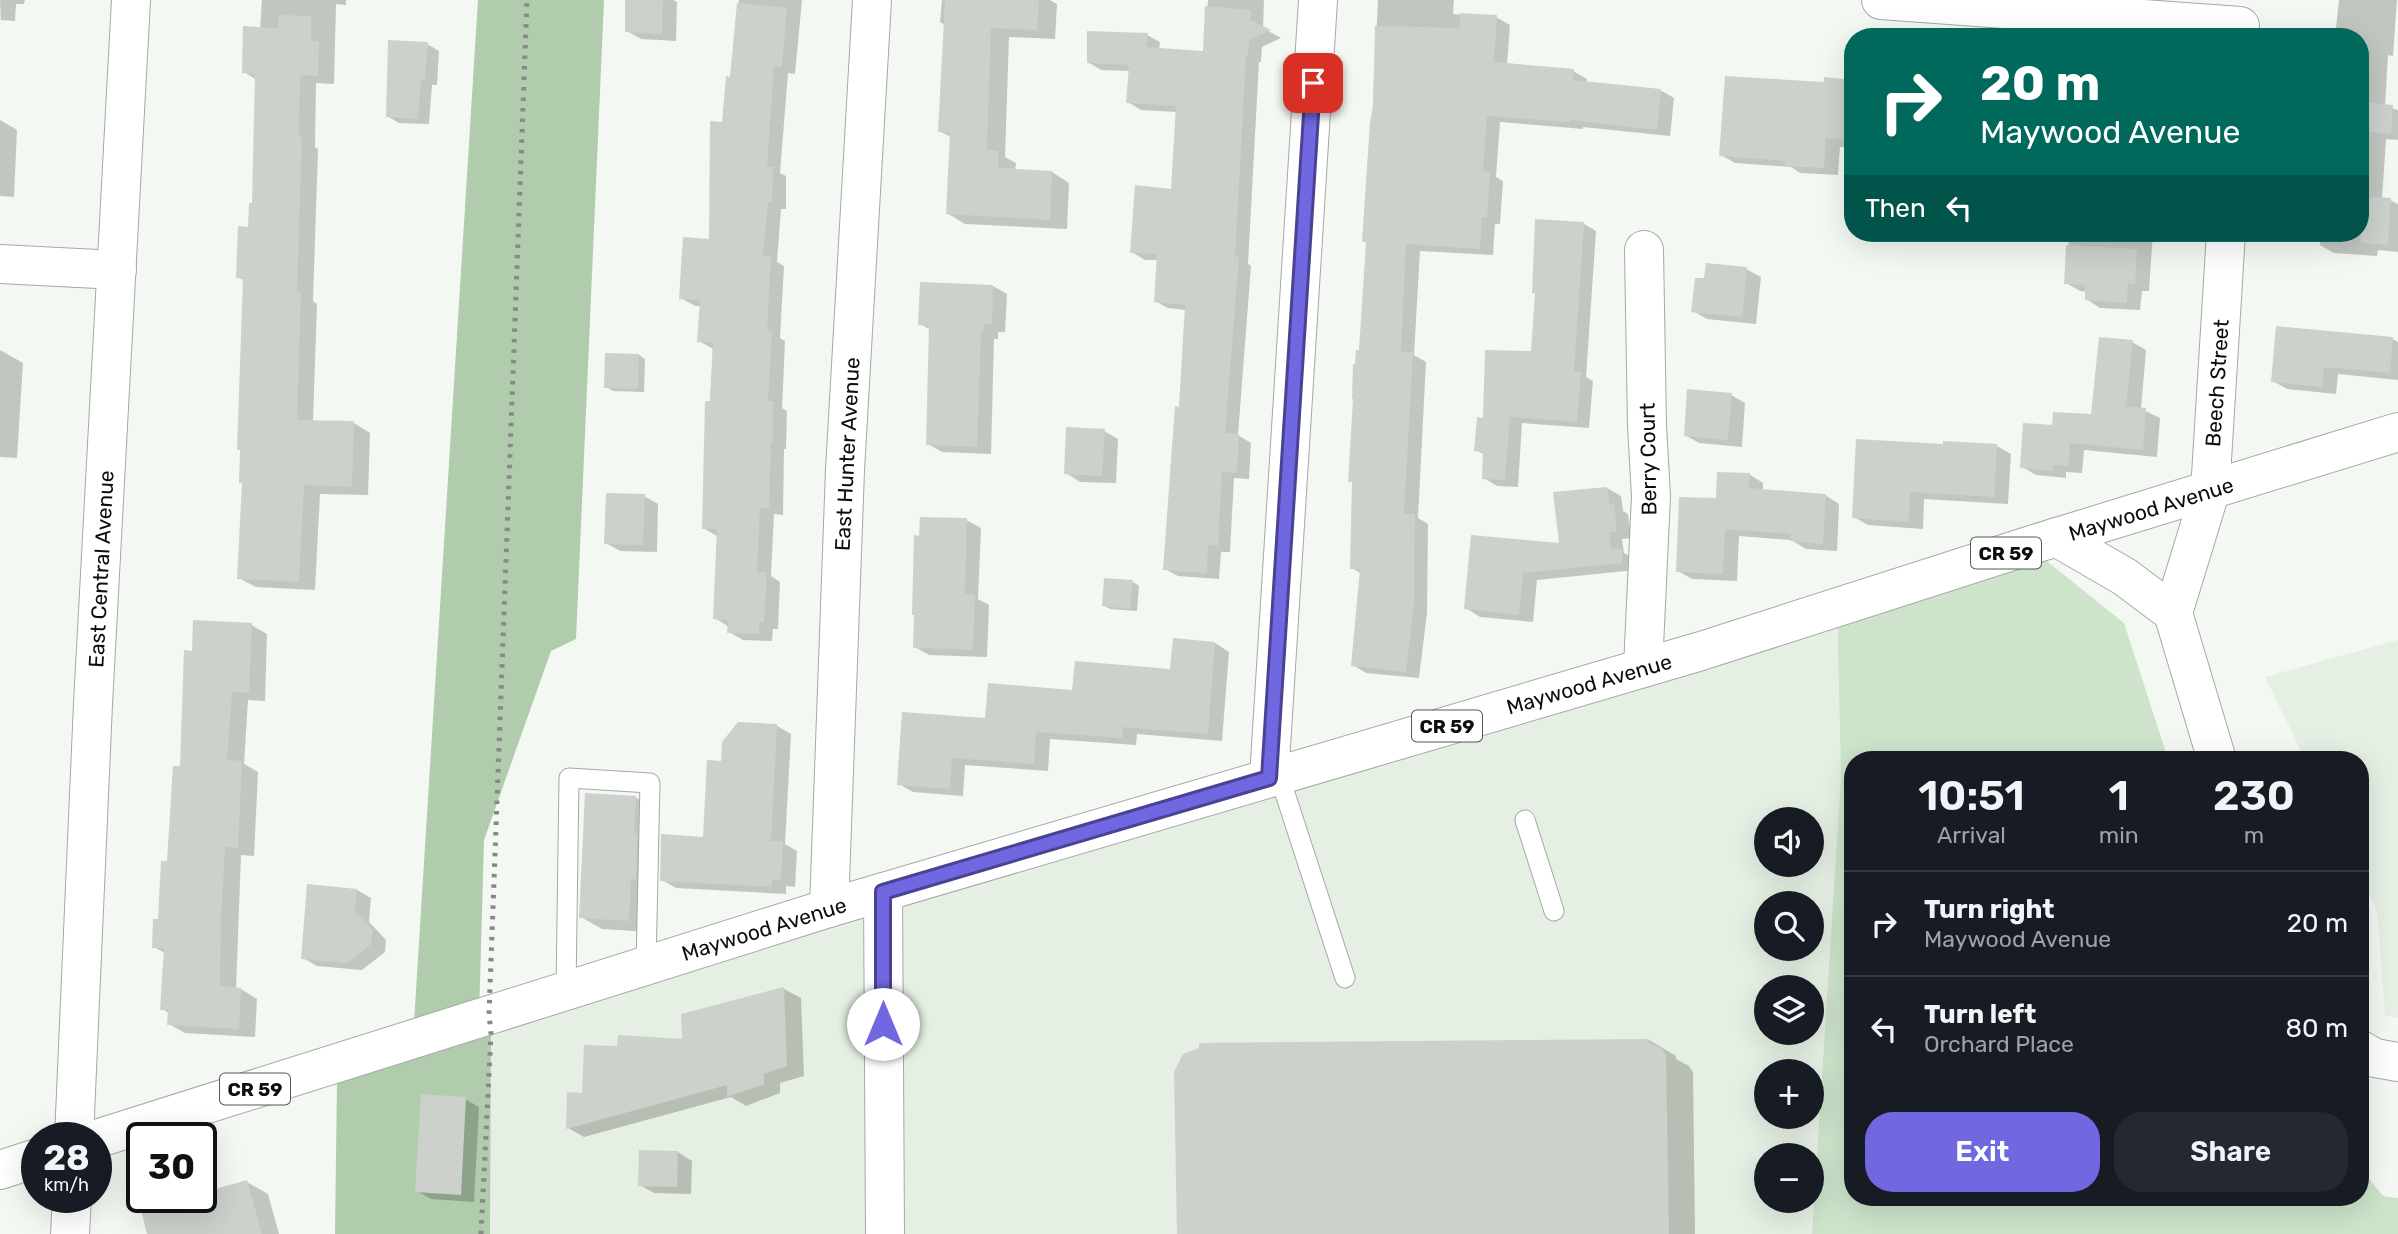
<!DOCTYPE html>
<meta charset="utf-8">
<style>
:root{--surface:#171b24;--page:#242831;--text:#f1f3f6;--muted:#9ea1a6;--line:#363941;--accent:#7067e1}
body{margin:0;font-family:Rubik,sans-serif;background:var(--page);color:var(--text);height:100vh;display:flex;flex-direction:column;font-size:26px;white-space:nowrap}
*{box-sizing:border-box;margin:0}
p{font-size:23px;color:var(--muted)}
.icon{flex:none;width:38px;height:38px;fill:none;stroke:currentColor;stroke-width:2;stroke-linecap:round;stroke-linejoin:round}
.map{position:relative;flex:1;overflow:hidden}
.panel{position:absolute;left:1844px;top:751px;width:525px;height:455px;display:flex;flex-direction:column;background:var(--surface);border-radius:28px;box-shadow:0 7px 28px #0002}
.panel>*{flex:none}
.guide{position:absolute;left:1844px;top:28px;width:525px;height:214px;border-radius:28px;box-shadow:0 7px 28px #0002;background:#00695c;color:#fff;overflow:hidden}
.buttons{position:absolute;left:1754px;top:807px;display:grid;gap:14px}
.buttons a{display:grid;place-items:center;width:70px;height:70px;border-radius:50%;background:var(--surface);box-shadow:0 7px 28px #0002;font-size:35px}
.speed{position:absolute;left:21px;top:1122px;display:flex;gap:14px;font-size:35px;font-weight:700;text-align:center}
.speed>*{display:grid;place-content:center;width:91px;height:91px;border-radius:50%;background:var(--surface);box-shadow:0 7px 28px #0002;line-height:1}
.speed small{font-size:18px;font-weight:400}
.speed .limit{border:4px solid #111;border-radius:10px;background:#fff;color:#111}
.pin{position:absolute;display:grid;place-items:center;width:60px;height:60px;color:#fff;margin:-30px;border-radius:14px;box-shadow:0 4px 10px #0006}
.me{position:absolute;width:77px;margin:-38px;rotate:0deg;stroke-linejoin:round;filter:drop-shadow(0 0 5px #0008)}
.turn{display:flex;align-items:center;gap:24px;height:147px;padding:0 21px;font-size:32px}
.turn .icon{width:91px;height:91px;stroke-width:2.5}
.turn b{display:block;font-size:49px;line-height:60px}
.then{display:flex;align-items:center;height:66px;padding:0 21px;background:#0003;gap:14px;font-size:26px}
.eta{display:flex;justify-content:space-evenly;align-items:center;height:119px;text-align:center}
.eta b{font-size:42px;font-weight:600;line-height:49px}
.primary-button{display:flex;gap:14px;margin-top:auto;padding:14px 21px}
.primary-button a{flex:1;height:80px;border-radius:28px;background:var(--accent);color:#fff;font-size:28px;font-weight:600;line-height:80px;text-align:center}
.primary-button a+a{background:var(--page);color:var(--text)}
ul{padding:0;list-style:none}
li{display:flex;align-items:center;gap:21px;height:105px;padding:0 21px;border-top:2px solid var(--line)}
li div{flex:1}
li b{display:block;font-size:26px}
li em{font-style:normal}
.map>svg:first-child{display:block}
.built{fill:#e5efe3;fill-rule:evenodd}
.green{fill:#cde3ca}
.forest{fill:#b0ccac}
.shadow{fill:#0003}
.building{fill:#ccd1cc}
.lines{fill:none;stroke-linecap:round;stroke-linejoin:round}
.service-casing{stroke:#a5a9a5;stroke-width:21}
.minor-casing{stroke:#a5a9a5;stroke-width:40}
.tertiary-casing{stroke:#a5a9a5;stroke-width:40}
.primary-casing{stroke:#a5a9a5;stroke-width:40}
.service{stroke:#fff;stroke-width:19}
.minor{stroke:#fff;stroke-width:38}
.tertiary{stroke:#fff;stroke-width:38}
.primary{stroke:#fff;stroke-width:38}
.rail{stroke:#868a85;stroke-width:5;stroke-dasharray:3.5 7;stroke-linecap:butt}
.route-casing{stroke:#494392;stroke-width:18}
.route{stroke:#7067e1;stroke-width:12}
.labels{text-anchor:middle;dominant-baseline:central;stroke-width:5;stroke-linejoin:round;paint-order:stroke}
.shield{fill:#fff;stroke:#555655;stroke-width:2}
.shield-label{font-size:19px;font-weight:bold;fill:#0c0e0c}
.street-label{font-size:21px;fill:#0c0e0c;stroke:#fff}
</style>
<div class="map">
<svg width="2398" height="1234" viewBox="0 0 2398 1234">
<rect width="100%" height="100%" fill="#f3f8f2"/>
<path class="built" d="M 1837,608 L 1841,776 L 1812,1234 L 490,1234 L 491,1034 ZM 1766,819 L 1811,819 L 1811,864 L 1766,864 ZM 1766,903 L 1811,903 L 1811,948 L 1766,948 ZM 1766,987 L 1811,987 L 1811,1032 L 1766,1032 ZM 1766,1071 L 1811,1071 L 1811,1116 L 1766,1116 ZM 1766,1155 L 1811,1155 L 1811,1200 L 1766,1200 Z
M 2398,640 L 2398,1018 L 2385,1015 L 2377,910 L 2361,875 L 2361,760 L 2305,759 L 2265,677 Z"/>
<path class="green" d="M 2028,546 L 2124,623 L 2168,759 L 1853,760 L 1853,1197 L 2361,1197 L 2361,1169 L 2383,1196 L 2398,1198 L 2398,1234 L 1812,1234 L 1841,776 L 1837,608 Z"/>
<path class="forest" d="M 478,0 L 604,0 L 576,639 L 551,651 L 484,840 L 479,1018 L 413,1039 Z
M 491,1034 L 490,1234 L 335,1234 L 337,1082 Z"/>
<path class="shadow" d="M 0,0 L 25,0 L 24,4 L 16,4 L 15,21 L 1,20 L 1,26 Z
M 262,0 L 346,0 L 346,5 L 336,4 L 334,84 L 316,83 L 315,147 L 318,149 L 313,301 L 317,304 L 313,422 L 354,423 L 370,433 L 368,495 L 320,494 L 315,590 L 256,587 L 239,578 L 243,484 L 245,281 L 238,277 L 254,205 L 257,80 L 244,72 L 260,29 Z
M 627,0 L 673,0 L 677,2 L 676,41 L 641,39 L 627,31 Z
M 739,0 L 802,0 L 795,74 L 788,73 L 780,173 L 786,176 L 786,209 L 781,209 L 777,262 L 784,266 L 780,338 L 785,341 L 782,408 L 787,411 L 786,449 L 784,449 L 783,515 L 774,514 L 771,576 L 780,582 L 778,629 L 773,629 L 772,641 L 743,640 L 729,632 L 729,627 L 715,618 L 717,536 L 703,528 L 713,349 L 699,341 L 701,306 L 695,306 L 681,298 L 710,241 L 724,124 L 732,78 Z
M 942,0 L 1050,0 L 1057,4 L 1055,39 L 1009,37 L 1005,157 L 1016,163 L 1015,171 L 1052,172 L 1069,183 L 1067,229 L 965,224 L 947,213 L 951,137 L 939,131 L 945,25 L 940,22 Z
M 1208,0 L 1264,0 L 1263,28 L 1281,38 L 1262,47 L 1261,62 L 1259,62 L 1248,264 L 1251,266 L 1238,435 L 1251,443 L 1249,479 L 1234,478 L 1230,552 L 1221,552 L 1219,579 L 1178,576 L 1165,569 L 1181,409 L 1186,310 L 1168,308 L 1155,301 L 1158,260 L 1145,260 L 1132,252 L 1172,191 L 1177,112 L 1141,110 L 1128,102 L 1130,71 L 1101,70 L 1088,62 L 1147,35 L 1160,42 L 1159,50 L 1204,52 Z
M 1378,0 L 1454,0 L 1453,14 L 1496,17 L 1510,25 L 1507,65 L 1573,71 L 1587,79 L 1586,83 L 1660,90 L 1674,98 L 1670,136 L 1583,127 L 1583,129 L 1500,122 L 1496,177 L 1503,181 L 1500,224 L 1495,224 L 1493,255 L 1420,251 L 1414,355 L 1426,362 L 1418,518 L 1428,524 L 1427,613 L 1419,678 L 1366,673 L 1353,665 L 1362,574 L 1352,568 L 1354,483 L 1350,481 L 1361,352 Z
M 2339,0 L 2397,0 L 2393,56 L 2388,55 L 2385,106 L 2398,110 L 2398,140 L 2386,139 L 2382,199 L 2390,200 L 2398,204 L 2398,252 L 2378,250 L 2377,256 L 2334,253 L 2320,245 L 2321,233 L 2361,233 L 2361,37 L 2335,37 Z
M 427,44 L 439,51 L 437,85 L 432,85 L 429,124 L 399,123 L 387,116 Z
M 1826,79 L 1853,81 L 1853,147 L 1840,147 L 1838,175 L 1800,173 L 1791,167 L 1735,163 L 1721,155 L 1826,84 Z
M 0,120 L 17,130 L 14,197 L 0,196 Z
M 1584,224 L 1596,231 L 1586,377 L 1593,381 L 1589,428 L 1522,423 L 1518,487 L 1497,486 L 1484,478 L 1485,455 L 1476,450 L 1485,420 L 1532,353 Z
M 2069,233 L 2153,233 L 2149,291 L 2142,291 L 2140,310 L 2100,308 L 2086,299 L 2087,292 L 2080,291 L 2066,283 Z
M 1746,269 L 1761,277 L 1756,324 L 1707,319 L 1693,311 L 1706,280 Z
M 993,286 L 1007,294 L 1005,332 L 998,332 L 998,339 L 994,339 L 991,454 L 942,452 L 928,444 L 931,330 L 920,324 Z
M 2278,328 L 2393,339 L 2398,342 L 2398,380 L 2338,374 L 2336,394 L 2287,389 L 2273,381 Z
M 2132,342 L 2146,350 L 2141,409 L 2160,418 L 2157,457 L 2084,450 L 2082,473 L 2066,472 L 2066,478 L 2036,475 L 2022,467 L 2053,427 L 2093,416 Z
M 0,350 L 23,363 L 17,458 L 0,457 Z
M 639,355 L 645,359 L 644,392 L 613,391 L 606,387 Z
M 1731,395 L 1745,403 L 1742,447 L 1699,443 L 1685,435 Z
M 1104,431 L 1118,439 L 1116,483 L 1080,482 L 1066,473 Z
M 1945,446 L 1997,446 L 2011,454 L 2008,504 L 1924,499 L 1923,529 L 1868,525 L 1854,517 Z
M 1749,474 L 1763,483 L 1763,491 L 1825,495 L 1839,504 L 1837,551 L 1806,549 L 1791,540 L 1739,536 L 1737,581 L 1692,579 L 1678,571 L 1717,500 Z
M 1607,488 L 1621,496 L 1623,511 L 1628,514 L 1631,538 L 1622,539 L 1624,553 L 1635,559 L 1636,570 L 1537,580 L 1533,622 L 1480,617 L 1466,608 L 1561,545 Z
M 644,496 L 658,504 L 657,552 L 620,551 L 606,543 Z
M 966,520 L 981,528 L 978,599 L 989,605 L 987,657 L 929,655 L 915,647 L 921,538 Z
M 1106,579 L 1133,582 L 1139,586 L 1137,611 L 1110,609 L 1103,605 Z
M 251,625 L 267,634 L 265,701 L 248,700 L 244,764 L 258,772 L 254,856 L 241,855 L 236,989 L 241,989 L 257,999 L 255,1037 L 185,1033 L 169,1024 L 169,1013 L 162,1009 L 165,953 L 154,947 L 160,921 L 182,767 L 194,653 Z
M 1215,643 L 1229,652 L 1222,741 L 1137,734 L 1136,745 L 1050,739 L 1048,771 L 965,765 L 963,796 L 913,792 L 899,784 L 987,719 L 1074,692 L 1172,671 Z
M 777,726 L 791,734 L 785,844 L 797,851 L 795,887 L 786,886 L 786,894 L 676,888 L 662,880 L 704,839 Z
M 635,797 L 657,810 L 650,932 L 602,929 L 581,917 Z
M 357,890 L 371,898 L 369,922 L 386,940 L 385,952 L 362,970 L 317,966 L 303,958 Z
M 784,989 L 801,998 L 804,1076 L 780,1083 L 780,1093 L 746,1106 L 731,1097 L 584,1137 L 568,1128 L 583,1095 Z
M 1649,1040 L 1676,1056 L 1676,1059 L 1689,1066 L 1693,1072 L 1695,1234 L 1178,1234 Z
M 465,1099 L 479,1107 L 474,1202 L 431,1199 L 417,1191 Z
M 678,1152 L 692,1161 L 691,1194 L 654,1193 L 640,1185 Z
M 247,1182 L 268,1194 L 279,1234 L 149,1234 L 192,1197 L 201,1197 Z"/>
<path class="building" d="M 625,0 L 663,0 L 662,34 L 625,32 Z
M 945,0 L 1039,0 L 1037,30 L 991,28 L 987,150 L 998,151 L 998,168 L 1052,171 L 1050,220 L 946,214 L 950,132 L 938,132 Z
M 737,3 L 787,8 L 782,67 L 774,66 L 767,167 L 773,167 L 772,203 L 768,202 L 763,256 L 771,256 L 767,331 L 772,331 L 768,401 L 773,401 L 773,442 L 771,442 L 769,508 L 760,508 L 757,572 L 767,572 L 764,623 L 759,622 L 759,634 L 727,633 L 728,620 L 713,619 L 717,529 L 702,529 L 705,401 L 710,401 L 713,342 L 697,342 L 700,300 L 679,299 L 683,237 L 709,239 L 710,121 L 722,122 L 726,76 L 730,77 Z
M 1205,6 L 1251,10 L 1250,20 L 1271,30 L 1249,40 L 1248,56 L 1246,56 L 1235,257 L 1239,257 L 1225,433 L 1239,434 L 1237,473 L 1222,472 L 1218,546 L 1208,545 L 1207,573 L 1163,570 L 1175,406 L 1179,407 L 1185,305 L 1154,302 L 1157,254 L 1130,253 L 1135,185 L 1171,189 L 1176,106 L 1126,103 L 1129,65 L 1087,63 L 1087,31 L 1148,33 L 1146,47 L 1203,51 Z
M 1460,13 L 1497,15 L 1494,62 L 1574,69 L 1573,80 L 1661,89 L 1657,130 L 1570,120 L 1570,122 L 1487,116 L 1483,171 L 1490,172 L 1487,217 L 1482,217 L 1480,249 L 1406,244 L 1401,352 L 1413,352 L 1404,514 L 1415,514 L 1414,605 L 1406,672 L 1351,666 L 1360,569 L 1350,569 L 1352,482 L 1348,482 L 1353,399 L 1352,399 L 1353,364 L 1355,364 L 1356,350 L 1359,350 L 1366,242 L 1362,242 L 1370,122 L 1373,107 L 1375,26 L 1460,28 Z
M 279,15 L 311,16 L 311,41 L 319,41 L 318,76 L 300,75 L 299,137 L 302,137 L 297,293 L 301,293 L 297,420 L 354,421 L 352,487 L 304,485 L 299,582 L 237,579 L 242,483 L 239,483 L 240,450 L 237,450 L 243,278 L 236,278 L 238,226 L 248,227 L 249,203 L 252,203 L 255,74 L 242,73 L 243,26 L 278,28 Z
M 388,40 L 428,42 L 425,80 L 421,80 L 418,119 L 386,117 Z
M 1725,76 L 1824,82 L 1824,77 L 1853,80 L 1852,140 L 1826,138 L 1824,168 L 1784,166 L 1785,161 L 1719,156 Z
M 2361,102 L 2393,105 L 2391,134 L 2361,131 Z
M 2361,196 L 2391,198 L 2388,245 L 2361,243 Z
M 1535,219 L 1584,222 L 1574,372 L 1581,372 L 1577,422 L 1510,417 L 1505,480 L 1482,479 L 1483,452 L 1474,451 L 1477,417 L 1483,418 L 1485,350 L 1531,351 L 1535,293 L 1532,293 Z
M 2066,245 L 2137,249 L 2135,284 L 2128,283 L 2127,303 L 2085,300 L 2085,285 L 2064,284 Z
M 1706,263 L 1747,267 L 1742,317 L 1691,312 L 1695,278 L 1704,278 Z
M 920,282 L 993,285 L 992,325 L 984,324 L 984,332 L 981,332 L 977,447 L 926,445 L 929,326 L 918,325 Z
M 2276,326 L 2393,337 L 2390,373 L 2324,367 L 2322,387 L 2271,382 Z
M 2099,337 L 2133,340 L 2126,406 L 2146,408 L 2143,450 L 2070,443 L 2069,466 L 2053,465 L 2053,471 L 2020,468 L 2023,423 L 2052,425 L 2053,412 L 2091,414 Z
M 605,353 L 639,354 L 638,389 L 604,388 Z
M 1687,389 L 1732,393 L 1728,440 L 1684,436 Z
M 1066,427 L 1105,429 L 1102,476 L 1064,474 Z
M 1856,439 L 1943,444 L 1943,441 L 1997,444 L 1994,497 L 1910,492 L 1909,522 L 1852,518 Z
M 1717,472 L 1750,473 L 1749,488 L 1826,494 L 1823,544 L 1790,541 L 1791,534 L 1725,529 L 1723,574 L 1676,572 L 1679,497 L 1716,498 Z
M 1607,487 L 1610,505 L 1614,504 L 1617,531 L 1609,532 L 1611,548 L 1622,549 L 1622,563 L 1523,573 L 1519,615 L 1464,609 L 1471,535 L 1559,543 L 1553,492 Z
M 606,493 L 645,494 L 643,545 L 604,544 Z
M 920,517 L 967,518 L 965,594 L 975,595 L 973,650 L 913,648 L 914,615 L 912,615 L 914,535 L 919,536 Z
M 1104,578 L 1133,580 L 1130,609 L 1102,606 Z
M 193,620 L 252,623 L 249,693 L 232,692 L 227,760 L 242,761 L 238,848 L 225,847 L 221,920 L 220,986 L 241,988 L 239,1029 L 167,1025 L 168,1010 L 160,1010 L 164,948 L 152,948 L 153,919 L 158,919 L 161,861 L 167,861 L 173,766 L 180,766 L 184,650 L 192,651 Z
M 1173,638 L 1215,642 L 1208,734 L 1123,727 L 1122,738 L 1036,732 L 1034,764 L 952,758 L 950,789 L 897,785 L 902,712 L 985,718 L 988,683 L 1072,690 L 1075,661 L 1170,669 Z
M 738,722 L 777,724 L 771,841 L 783,841 L 781,880 L 772,879 L 772,887 L 660,881 L 661,834 L 703,837 L 707,760 L 721,761 L 722,742 Z
M 585,793 L 636,796 L 634,833 L 637,833 L 636,880 L 631,879 L 629,921 L 579,918 Z
M 307,884 L 357,889 L 355,912 L 373,930 L 371,944 L 347,963 L 301,959 Z
M 784,987 L 787,1066 L 764,1074 L 764,1084 L 727,1097 L 727,1085 L 566,1129 L 567,1092 L 582,1093 L 584,1045 L 617,1046 L 618,1035 L 682,1039 L 681,1014 Z
M 1649,1039 L 1649,1043 L 1661,1048 L 1666,1055 L 1669,1234 L 1177,1234 L 1174,1072 L 1183,1054 L 1199,1048 L 1199,1043 Z
M 421,1094 L 466,1097 L 461,1195 L 415,1192 Z
M 639,1150 L 678,1151 L 677,1187 L 638,1186 Z
M 247,1180 L 262,1234 L 147,1234 L 141,1209 L 185,1197 L 201,1197 L 201,1193 Z"/>
<g class="lines">
<defs>
<path id="service" d="M 1279,775 L 1345,978
M 1525,820 L 1554,911
M 566,990 L 569,778 L 650,783 L 646,965"/>
<path id="minor" d="M 1881,0 L 2240,26
M 0,264 L 117,270
M 2056,537 L 2125,577 L 2173,613
M 1643,668 L 1651,496 L 1647,426 L 1644,250
M 2217,760 L 2173,613 L 2210,492 L 2226,233
M 1269,778 L 1318,0
M 883,892 L 885,1234
M 829,908 L 845,470 L 872,0
M 2361,1050 L 2375,1058 L 2398,1062"/>
<path id="tertiary" d="M 74,1138 L 93,704 L 131,0
M 70,1234 L 72,1197"/>
<path id="primary" d="M 96,1139 L 829,908 L 1701,651 L 2028,546 L 2398,432
M 0,1170 L 37,1158"/>
</defs>
<use href="#service" class="service-casing"/>
<use href="#minor" class="minor-casing"/>
<use href="#tertiary" class="tertiary-casing"/>
<use href="#primary" class="primary-casing"/>
<use href="#service" class="service"/>
<use href="#minor" class="minor"/>
<use href="#tertiary" class="tertiary"/>
<use href="#primary" class="primary"/>
<path class="rail" d="M 481,1234 L 491,1034 L 489,1014 L 527,0"/>
</g>
<g class="lines">
<defs>
<path id="route" d="M 883,1024 L 883,892 L 1269,778 L 1313,83"/>
</defs>
<use href="#route" class="route-casing"/>
<use href="#route" class="route"/>
</g>
<g class="labels">
<g class="shield">
<rect x="1971" y="537.5" width="70" height="31" rx="5"/>
<rect x="1412" y="710.5" width="70" height="31" rx="5"/>
<rect x="220" y="1073.5" width="70" height="31" rx="5"/>
</g>
<g class="shield-label">
<text x="2006" y="553">CR 59</text>
<text x="1447" y="726">CR 59</text>
<text x="255" y="1089">CR 59</text>
</g>
<g class="street-label">
<text transform="translate(2217 383) rotate(-86)">Beech Street</text>
<text transform="translate(847 454) rotate(-87)">East Hunter Avenue</text>
<text transform="translate(1648 459) rotate(-91)">Berry Court</text>
<text transform="translate(2151 509) rotate(-17)">Maywood Avenue</text>
<text transform="translate(101 569) rotate(-87)">East Central Avenue</text>
<text transform="translate(1589 684) rotate(-16)">Maywood Avenue</text>
<text transform="translate(764 929) rotate(-17)">Maywood Avenue</text>
</g>
</g>
</svg>
<div class="buttons">
<a><svg class="icon" aria-label="sound" viewBox="0 0 24 24"><path d="M4 9h4l5-4v14l-5-4H4zM17 9q2 3 0 6"/></svg></a>
<a><svg class="icon" aria-label="search" viewBox="0 0 24 24"><circle cx="10" cy="10" r="6"/><path d="M15 15l6 6"/></svg></a>
<a><svg class="icon" aria-label="layers" viewBox="0 0 24 24"><path d="M12 4l9 5-9 5-9-5zM3 14l9 5 9-5"/></svg></a>
<a>+</a>
<a>−</a>
</div>
<div class="speed"><div>28<small>km/h</small></div><div class="limit">30</div></div>
<div class="pin" style="left:1313px;top:83px;background:#d93025"><svg class="icon" aria-label="arrive" viewBox="0 0 24 24"><path d="M6 21V4h12l-3 4 3 4H6"/></svg></div>
<svg class="me" style="left:883px;top:1024px" viewBox="-20 -20 40 40"><circle r="19" fill="#fff"/><path d="M0-13L10 11 0 6-10 11z" fill="#7067e1"/></svg>
<div class="guide">
<div class="turn"><svg class="icon" aria-label="right" viewBox="0 0 24 24"><path d="M7 20v-9h11M14 6l5 5-5 5"/></svg><div><b>20 m</b>Maywood Avenue</div></div>
<div class="then">Then<svg class="icon" aria-label="left" viewBox="0 0 24 24"><path d="M17 20v-9H6M10 6l-5 5 5 5"/></svg></div>
</div>
<section class="panel">
<div class="eta">
<div><b>10:51</b><p>Arrival</p></div>
<div><b>1</b><p>min</p></div>
<div><b>230</b><p>m</p></div>
</div>
<ul>
<li><svg class="icon" aria-label="right" viewBox="0 0 24 24"><path d="M7 20v-9h11M14 6l5 5-5 5"/></svg><div><b>Turn right</b><p>Maywood Avenue</p></div><em>20 m</em></li>
<li><svg class="icon" aria-label="left" viewBox="0 0 24 24"><path d="M17 20v-9H6M10 6l-5 5 5 5"/></svg><div><b>Turn left</b><p>Orchard Place</p></div><em>80 m</em></li>
</ul>
<div class="primary-button"><a>Exit</a><a>Share</a></div>
</section>
</div>
